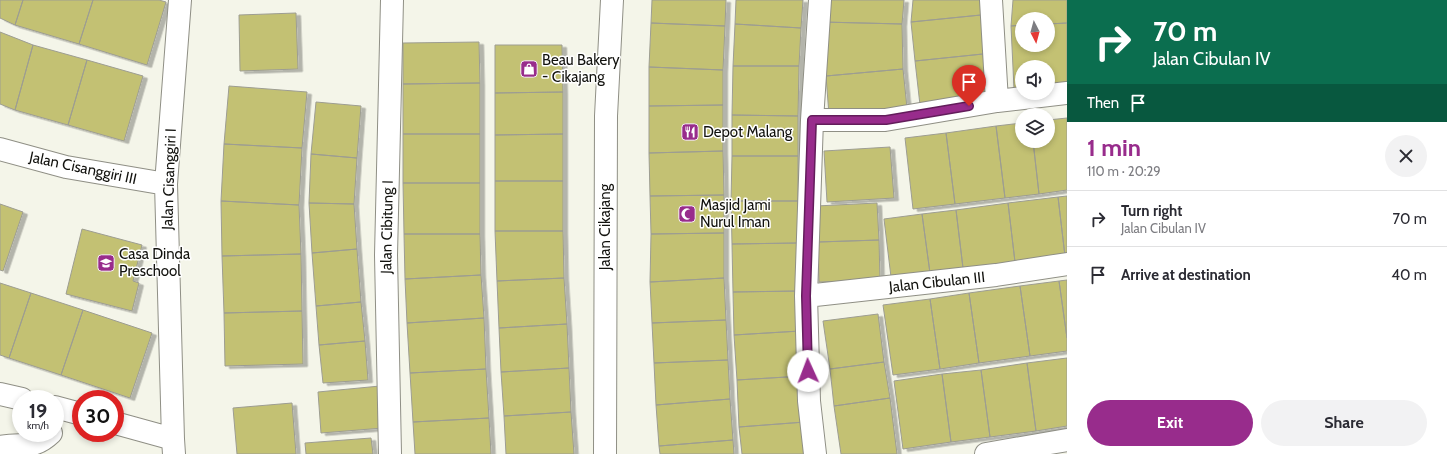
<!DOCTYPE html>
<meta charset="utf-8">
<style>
:root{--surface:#fff;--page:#f2f2f3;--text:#2b2b33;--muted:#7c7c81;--line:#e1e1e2;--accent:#982c8c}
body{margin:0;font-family:Cabin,sans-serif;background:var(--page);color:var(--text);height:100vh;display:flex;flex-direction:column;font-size:15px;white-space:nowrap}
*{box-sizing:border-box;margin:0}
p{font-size:13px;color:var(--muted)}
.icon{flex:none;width:22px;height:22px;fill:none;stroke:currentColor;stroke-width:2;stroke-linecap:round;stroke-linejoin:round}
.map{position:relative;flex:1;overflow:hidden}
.drawer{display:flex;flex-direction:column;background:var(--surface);width:380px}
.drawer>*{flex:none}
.banner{background:#0b6e4f;color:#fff;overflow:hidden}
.needle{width:26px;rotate:174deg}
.buttons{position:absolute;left:1015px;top:12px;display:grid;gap:8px}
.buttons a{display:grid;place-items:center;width:40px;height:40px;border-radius:50%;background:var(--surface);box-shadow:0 2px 6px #0003;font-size:20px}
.speed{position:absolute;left:12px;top:390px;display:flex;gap:8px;font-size:20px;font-weight:700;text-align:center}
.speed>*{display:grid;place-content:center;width:52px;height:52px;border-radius:50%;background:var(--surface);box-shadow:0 2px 6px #0003;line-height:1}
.speed small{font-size:10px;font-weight:400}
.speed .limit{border:6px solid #d22;background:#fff;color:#111}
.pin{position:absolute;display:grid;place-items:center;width:34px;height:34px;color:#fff;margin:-41px -17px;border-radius:50% 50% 50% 0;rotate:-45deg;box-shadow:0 0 4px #0007}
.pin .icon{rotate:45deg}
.me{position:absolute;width:44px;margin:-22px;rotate:358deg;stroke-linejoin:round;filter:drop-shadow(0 0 3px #0008)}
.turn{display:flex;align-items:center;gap:14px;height:84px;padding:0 20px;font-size:18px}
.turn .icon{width:52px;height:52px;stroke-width:2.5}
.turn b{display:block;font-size:28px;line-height:34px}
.then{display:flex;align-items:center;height:38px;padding:0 20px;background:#0003;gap:8px;font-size:15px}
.round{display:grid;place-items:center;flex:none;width:42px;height:42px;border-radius:21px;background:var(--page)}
.overview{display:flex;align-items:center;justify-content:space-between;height:68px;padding:0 20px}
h1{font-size:24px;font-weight:700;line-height:30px;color:var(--accent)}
.button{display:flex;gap:8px;margin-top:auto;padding:8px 20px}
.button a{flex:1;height:46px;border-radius:24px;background:var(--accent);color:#fff;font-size:16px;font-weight:700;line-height:46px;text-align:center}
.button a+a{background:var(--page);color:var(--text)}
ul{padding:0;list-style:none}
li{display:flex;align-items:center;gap:12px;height:56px;padding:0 20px;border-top:1px solid var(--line)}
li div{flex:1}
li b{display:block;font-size:15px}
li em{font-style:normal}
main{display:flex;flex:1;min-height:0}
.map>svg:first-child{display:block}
.building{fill:#c3c173;stroke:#9d9d92;filter:url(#shadow)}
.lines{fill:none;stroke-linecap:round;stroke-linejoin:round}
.minor-casing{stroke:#8f8f85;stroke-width:24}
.minor{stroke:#fff;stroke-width:22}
.route-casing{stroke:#631d5b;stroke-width:10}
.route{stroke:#982c8c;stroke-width:7}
.labels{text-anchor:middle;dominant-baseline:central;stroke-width:3;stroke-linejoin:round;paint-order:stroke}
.poi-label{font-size:15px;fill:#12120e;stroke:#fff;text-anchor:start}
.street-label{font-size:15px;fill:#12120e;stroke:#fff}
</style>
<main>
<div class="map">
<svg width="1067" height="454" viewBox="0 0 1067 454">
<defs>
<filter id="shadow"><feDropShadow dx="4.5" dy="2.5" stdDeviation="0" flood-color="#0004"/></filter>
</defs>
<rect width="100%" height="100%" fill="#f4f5e9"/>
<path class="building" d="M 0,0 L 23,0 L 15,25 L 0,18 Z
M 23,0 L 93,0 L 79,44 L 15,25 Z
M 93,0 L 159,0 L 166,2 L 147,65 L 79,44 Z
M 652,0 L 726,0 L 725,26 L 651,23 Z
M 736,0 L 803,0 L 801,28 L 735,24 Z
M 824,0 L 904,0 L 902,24 L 822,22 Z
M 913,0 L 983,0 L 981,15 L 911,22 Z
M 1013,0 L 1067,0 L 1067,23 L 1048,24 L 1048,19 L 1022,19 L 1022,25 L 1011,26 Z
M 296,13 L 298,69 L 240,71 L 239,15 Z
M 981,15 L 983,54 L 915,61 L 911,22 Z
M 822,22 L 902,24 L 903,69 L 826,76 Z
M 651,23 L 725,26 L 723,70 L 649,67 Z
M 1067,23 L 1067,86 L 1048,87 L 1048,67 L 1022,67 L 1022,89 L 1014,89 L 1011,26 L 1022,25 L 1022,45 L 1048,45 L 1048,24 Z
M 735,24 L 801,28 L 799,66 L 733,66 Z
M 0,32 L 33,45 L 15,110 L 0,104 Z
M 479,42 L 480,83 L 403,84 L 403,43 Z
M 33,45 L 87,60 L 68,125 L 15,110 Z
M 495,45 L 562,45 L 563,92 L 495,93 Z
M 983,54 L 988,98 L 920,105 L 915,61 Z
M 87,60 L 143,76 L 124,141 L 68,125 Z
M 733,66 L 799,66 L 798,116 L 732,115 Z
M 649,67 L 723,70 L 723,105 L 649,106 Z
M 903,69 L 907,108 L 829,115 L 826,76 Z
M 480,83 L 480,134 L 403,134 L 403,84 Z
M 229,86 L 307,92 L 302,148 L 224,144 Z
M 563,92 L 563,134 L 495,135 L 495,93 Z
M 316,102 L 361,106 L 357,158 L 311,154 Z
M 723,105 L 723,151 L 649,153 L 649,106 Z
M 732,115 L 798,116 L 798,156 L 732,156 Z
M 1067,118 L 1067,190 L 1039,194 L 1033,141 L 1048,141 L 1048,120 Z
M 1022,123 L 1022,141 L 1033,141 L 1039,194 L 1005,198 L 996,126 Z
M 996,126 L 1005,198 L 955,204 L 946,133 Z
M 946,133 L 955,204 L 913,209 L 905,138 Z
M 403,134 L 480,134 L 480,183 L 403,183 Z
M 563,134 L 563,181 L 495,181 L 495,135 Z
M 224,144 L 302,148 L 299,205 L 221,201 Z
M 890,147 L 894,198 L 827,202 L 824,151 Z
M 723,151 L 724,195 L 650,196 L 649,153 Z
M 311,154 L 357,158 L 354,204 L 309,203 Z
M 732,156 L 798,156 L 798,201 L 731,201 Z
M 495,181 L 563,181 L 563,231 L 495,231 Z
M 403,183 L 480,183 L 480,234 L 404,234 Z
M 724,195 L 724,233 L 651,234 L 650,196 Z
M 1067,196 L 1067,255 L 1065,256 L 1058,197 Z
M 1058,197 L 1065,256 L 1015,262 L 1008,203 Z
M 221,201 L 299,205 L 301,254 L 222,256 Z
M 731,201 L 798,201 L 798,243 L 732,244 Z
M 309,203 L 354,204 L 357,249 L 312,253 Z
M 877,203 L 879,240 L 818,242 L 816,206 Z
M 1008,203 L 1015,262 L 963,268 L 956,210 Z
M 0,204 L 23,212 L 3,271 L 0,270 Z
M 956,210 L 963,268 L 930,273 L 922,214 Z
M 922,214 L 930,273 L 891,277 L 884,219 Z
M 82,229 L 142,245 L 133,281 L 139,283 L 132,311 L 66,294 Z
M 495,231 L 563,231 L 564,278 L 497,281 Z
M 724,233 L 724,278 L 650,282 L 651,234 Z
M 404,234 L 480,234 L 481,275 L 405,279 Z
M 879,240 L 880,280 L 819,282 L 818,242 Z
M 798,243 L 799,291 L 733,292 L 732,244 Z
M 357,249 L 361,302 L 316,306 L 312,253 Z
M 301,254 L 302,311 L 224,313 L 222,256 Z
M 481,275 L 484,318 L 407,323 L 405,279 Z
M 564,278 L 567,324 L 499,328 L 497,281 Z
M 724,278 L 726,320 L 652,323 L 650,282 Z
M 1067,280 L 1067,338 L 1059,281 Z
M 1059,281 L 1067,338 L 1067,351 L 1030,356 L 1020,286 Z
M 0,283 L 31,293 L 9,358 L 0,355 Z
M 1020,286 L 1030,356 L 979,363 L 969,293 Z
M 799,291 L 800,331 L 734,335 L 733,292 Z
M 31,293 L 83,310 L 61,375 L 9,358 Z
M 969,293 L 979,363 L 940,369 L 930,299 Z
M 930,299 L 940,369 L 893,375 L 883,305 Z
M 361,302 L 365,341 L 319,345 L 316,306 Z
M 83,310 L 152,333 L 130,398 L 61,375 Z
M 302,311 L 303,364 L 225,366 L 224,313 Z
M 878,314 L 884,362 L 830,369 L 823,321 Z
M 484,318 L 486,369 L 410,373 L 407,323 Z
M 726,320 L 728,360 L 654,363 L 652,323 Z
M 567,324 L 569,368 L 501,372 L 499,328 Z
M 800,331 L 803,376 L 737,380 L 734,335 Z
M 365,341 L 368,380 L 323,383 L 319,345 Z
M 1067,358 L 1067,426 L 1036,431 L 1027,363 Z
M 728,360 L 730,399 L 656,405 L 654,363 Z
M 884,362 L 890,398 L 834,406 L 830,369 Z
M 1027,363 L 1036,431 L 990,437 L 981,370 Z
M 569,368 L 571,412 L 504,416 L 501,372 Z
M 486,369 L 489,418 L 413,422 L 410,373 Z
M 981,370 L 990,437 L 951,442 L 942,374 Z
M 942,374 L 951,442 L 903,449 L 894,381 Z
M 803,376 L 805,422 L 739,427 L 737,380 Z
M 380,386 L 383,428 L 321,433 L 318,392 Z
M 890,398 L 897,454 L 841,454 L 834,406 Z
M 730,399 L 733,440 L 659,446 L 656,405 Z
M 292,403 L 296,454 L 237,454 L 233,408 Z
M 571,412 L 574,454 L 506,454 L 504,416 Z
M 489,418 L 491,454 L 415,454 L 413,422 Z
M 805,422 L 808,454 L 742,454 L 739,427 Z
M 371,438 L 373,454 L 306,454 L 305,443 Z
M 733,440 L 734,454 L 660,454 L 659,446 Z"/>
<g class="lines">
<defs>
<path id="minor" d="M 991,0 L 997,101
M 812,120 L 885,120 L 997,101 L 1067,93
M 0,149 L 66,167 L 166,184
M 806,296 L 996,275 L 1067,264
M 0,394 L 22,399
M 55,407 L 81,414
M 115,423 L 173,439
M 0,447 C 22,442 32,451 51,433
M 174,454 L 173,439 L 166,184 L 180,0
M 390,454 L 386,255 L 392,0
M 605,454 L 606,116 L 612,0
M 815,454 L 809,401 L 806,296 L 812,120 L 820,0
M 986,454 L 1067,440"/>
</defs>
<use href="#minor" class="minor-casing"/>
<use href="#minor" class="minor"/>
</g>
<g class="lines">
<defs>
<path id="route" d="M 808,371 L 806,296 L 812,120 L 886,120 L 969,106"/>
</defs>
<use href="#route" class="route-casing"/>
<use href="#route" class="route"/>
</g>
<defs>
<symbol id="shop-square" viewBox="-11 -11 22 22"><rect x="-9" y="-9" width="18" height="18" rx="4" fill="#982c8c" stroke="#fff"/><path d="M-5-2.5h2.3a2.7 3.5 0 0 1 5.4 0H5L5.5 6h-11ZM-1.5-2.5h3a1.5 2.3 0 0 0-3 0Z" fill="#fff"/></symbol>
<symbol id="restaurant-square" viewBox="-11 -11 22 22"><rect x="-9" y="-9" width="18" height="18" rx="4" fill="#982c8c" stroke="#fff"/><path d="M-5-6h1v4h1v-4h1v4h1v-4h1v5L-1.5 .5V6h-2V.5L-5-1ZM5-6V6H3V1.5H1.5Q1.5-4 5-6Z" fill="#fff"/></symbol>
<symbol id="mosque-square" viewBox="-11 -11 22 22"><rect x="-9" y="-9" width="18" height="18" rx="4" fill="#982c8c" stroke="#fff"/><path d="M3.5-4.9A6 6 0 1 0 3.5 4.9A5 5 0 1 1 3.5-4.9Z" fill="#fff"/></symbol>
<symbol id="school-square" viewBox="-11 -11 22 22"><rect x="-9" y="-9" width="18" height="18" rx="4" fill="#982c8c" stroke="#fff"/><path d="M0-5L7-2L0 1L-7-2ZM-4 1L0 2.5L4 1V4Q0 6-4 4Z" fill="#fff"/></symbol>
</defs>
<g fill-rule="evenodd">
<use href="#shop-square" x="519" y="59" width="20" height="20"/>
<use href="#restaurant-square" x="680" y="122" width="20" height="20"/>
<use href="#mosque-square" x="677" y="204" width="20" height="20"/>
<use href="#school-square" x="96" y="253" width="20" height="20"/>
</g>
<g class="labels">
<g class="poi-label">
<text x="542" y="60">Beau Bakery<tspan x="542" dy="17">- Cikajang</tspan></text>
<text x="703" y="132">Depot Malang</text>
<text x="700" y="205">Masjid Jami<tspan x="700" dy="17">Nurul Iman</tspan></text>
<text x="119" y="254">Casa Dinda<tspan x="119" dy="17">Preschool</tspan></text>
</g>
<g class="street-label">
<text transform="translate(83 168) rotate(12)">Jalan Cisanggiri III</text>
<text transform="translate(169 179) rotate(-88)">Jalan Cisanggiri I</text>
<text transform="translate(387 227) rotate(-89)">Jalan Cibitung I</text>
<text transform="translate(605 227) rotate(-90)">Jalan Cikajang</text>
<text transform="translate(937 282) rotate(-6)">Jalan Cibulan III</text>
</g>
</g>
</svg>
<div class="buttons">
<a><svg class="needle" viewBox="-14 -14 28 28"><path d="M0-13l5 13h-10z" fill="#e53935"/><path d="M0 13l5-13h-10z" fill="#7c7c81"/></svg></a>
<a><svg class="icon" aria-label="sound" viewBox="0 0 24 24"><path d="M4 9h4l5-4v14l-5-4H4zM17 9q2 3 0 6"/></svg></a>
<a><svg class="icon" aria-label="layers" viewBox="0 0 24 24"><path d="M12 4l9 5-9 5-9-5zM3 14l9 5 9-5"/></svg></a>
</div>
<div class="speed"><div>19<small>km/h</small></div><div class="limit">30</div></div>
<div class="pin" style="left:969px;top:106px;background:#d93025"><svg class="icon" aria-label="arrive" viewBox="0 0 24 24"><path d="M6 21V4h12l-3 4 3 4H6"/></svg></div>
<svg class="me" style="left:808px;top:371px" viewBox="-20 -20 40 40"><circle r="19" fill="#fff"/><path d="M0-13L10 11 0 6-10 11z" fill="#982c8c"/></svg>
</div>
<section class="drawer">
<div class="banner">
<div class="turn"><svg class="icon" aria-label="right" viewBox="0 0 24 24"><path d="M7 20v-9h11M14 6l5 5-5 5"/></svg><div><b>70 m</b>Jalan Cibulan IV</div></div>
<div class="then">Then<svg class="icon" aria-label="arrive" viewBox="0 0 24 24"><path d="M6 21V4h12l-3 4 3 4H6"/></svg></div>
</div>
<div class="overview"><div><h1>1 min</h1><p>110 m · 20:29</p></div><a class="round"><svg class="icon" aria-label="close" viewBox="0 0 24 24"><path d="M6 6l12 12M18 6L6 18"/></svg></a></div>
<ul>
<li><svg class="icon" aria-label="right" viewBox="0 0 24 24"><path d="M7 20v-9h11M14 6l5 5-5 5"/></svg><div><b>Turn right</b><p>Jalan Cibulan IV</p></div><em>70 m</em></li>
<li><svg class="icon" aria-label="arrive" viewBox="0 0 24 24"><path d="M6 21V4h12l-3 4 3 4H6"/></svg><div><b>Arrive at destination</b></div><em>40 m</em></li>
</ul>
<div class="button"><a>Exit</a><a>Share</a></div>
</section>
</main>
